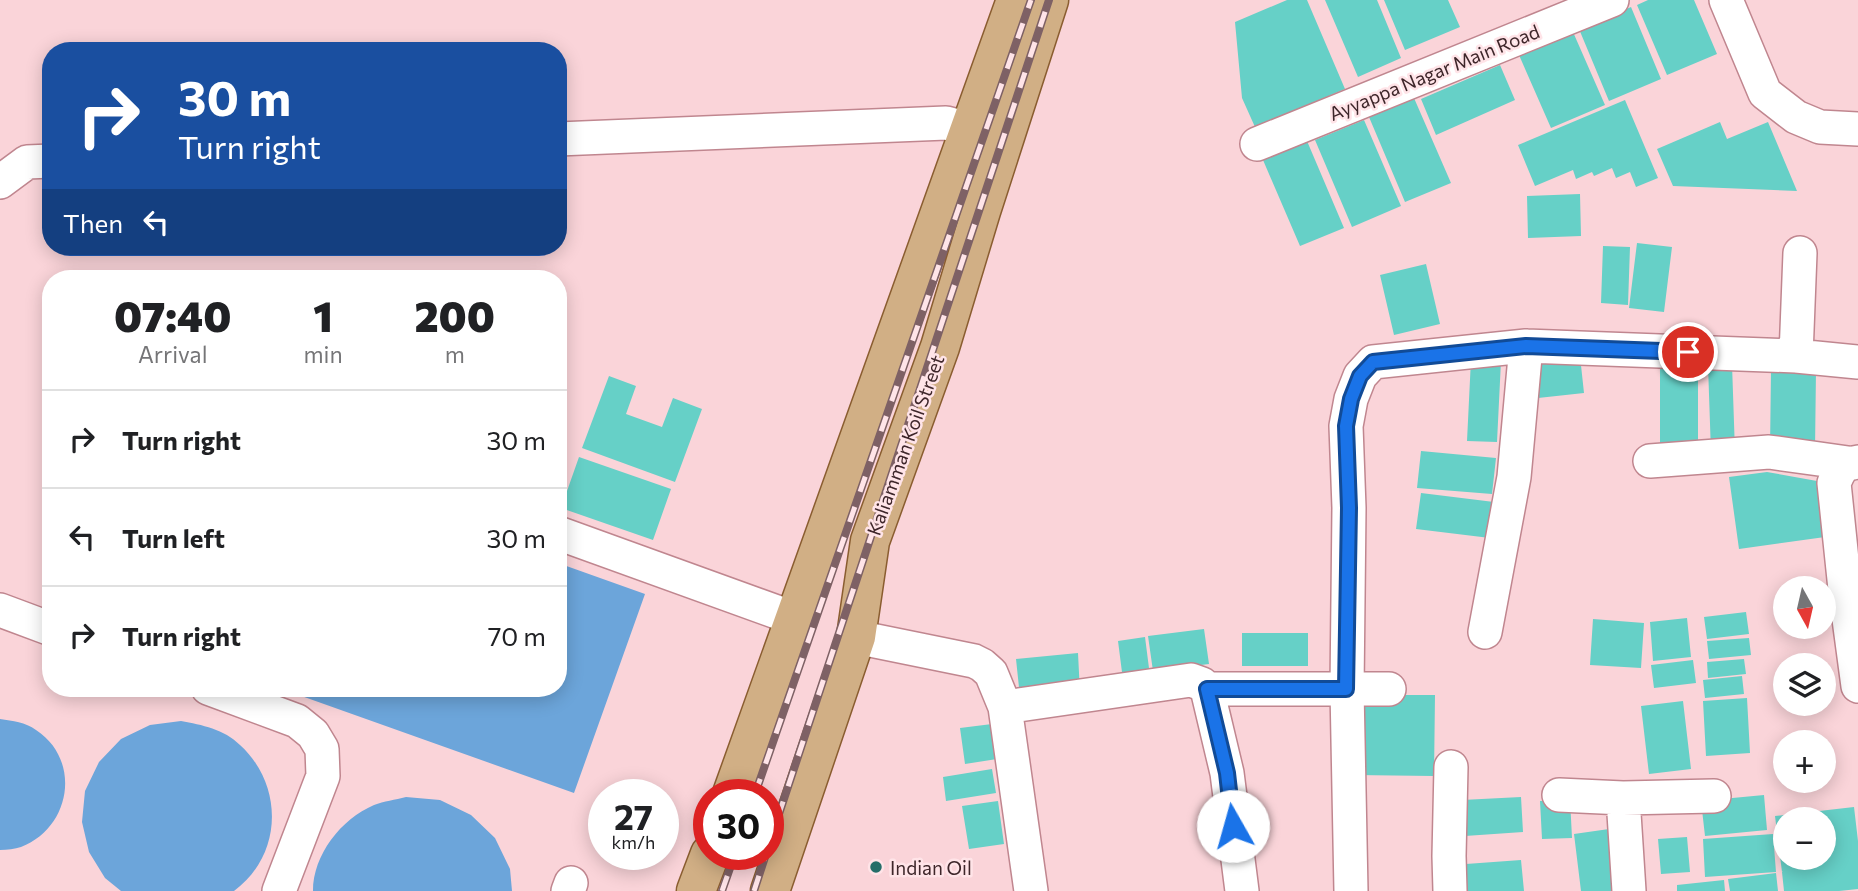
<!DOCTYPE html>
<meta charset="utf-8">
<style>
:root{--surface:#fff;--page:#f6f6f6;--text:#202124;--muted:#757577;--line:#e0e0e0}
body{margin:0;font-family:Commissioner,sans-serif;background:var(--page);color:var(--text);height:100vh;display:flex;flex-direction:column;font-size:26px;white-space:nowrap}
*{box-sizing:border-box;margin:0}
p{font-size:23px;color:var(--muted)}
.icon{flex:none;width:38px;height:38px;fill:none;stroke:currentColor;stroke-width:2;stroke-linecap:round;stroke-linejoin:round}
.map{position:relative;flex:1;overflow:hidden}
.details{position:absolute;left:42px;top:270px;width:525px;height:427px;display:flex;flex-direction:column;background:var(--surface);border-radius:28px;box-shadow:0 4px 18px #0003}
.details>*{flex:none}
.banner{position:absolute;left:42px;top:42px;width:525px;height:214px;border-radius:28px;box-shadow:0 4px 18px #0003;background:#1a4fa0;color:#fff;overflow:hidden}
.needle{width:46px;rotate:172deg}
.buttons{position:absolute;left:1773px;top:576px;display:grid;gap:14px}
.buttons a{display:grid;place-items:center;width:63px;height:63px;border-radius:50%;background:var(--surface);box-shadow:0 4px 18px #0003;font-size:35px}
.speed{position:absolute;left:588px;top:779px;display:flex;gap:14px;font-size:35px;font-weight:700;text-align:center}
.speed>*{display:grid;place-content:center;width:91px;height:91px;border-radius:50%;background:var(--surface);box-shadow:0 4px 18px #0003;line-height:1}
.speed small{font-size:18px;font-weight:400}
.speed .limit{border:10px solid #d22;background:#fff;color:#111}
.pin{position:absolute;display:grid;place-items:center;width:60px;height:60px;color:#fff;margin:-30px;border:4px solid #fff;border-radius:50%;box-shadow:0 2px 7px #0007}
.me{position:absolute;width:77px;margin:-38px;rotate:353deg;stroke-linejoin:round;filter:drop-shadow(0 0 5px #0008)}
.turn{display:flex;align-items:center;gap:24px;height:147px;padding:0 21px;font-size:32px}
.turn .icon{width:91px;height:91px;stroke-width:2.5}
.turn b{display:block;font-size:49px;line-height:60px}
.then{display:flex;align-items:center;height:66px;padding:0 21px;background:#0003;gap:14px;font-size:26px}
.eta{display:flex;justify-content:space-evenly;align-items:center;height:119px;text-align:center}
.eta b{font-size:42px;font-weight:800;line-height:49px}
ul{padding:0;list-style:none}
li{display:flex;align-items:center;gap:21px;height:98px;padding:0 21px;border-top:2px solid var(--line)}
li div{flex:1}
li b{display:block;font-size:26px}
li em{font-style:normal}
.map>svg:first-child{display:block}
.water{fill:#6ca5da}
.building{fill:#66d0c7;fill-rule:evenodd}
.lines{fill:none;stroke-linecap:round;stroke-linejoin:round}
.minor-casing{stroke:#c0868f;stroke-width:36}
.major-casing{stroke:#8a5d30;stroke-width:41}
.minor{stroke:#fff;stroke-width:33}
.major{stroke:#d1af85;stroke-width:38}
.rail-casing{stroke:#7e6165;stroke-width:8}
.rail{stroke:#ffe4e8;stroke-width:5;stroke-dasharray:16;stroke-linecap:butt}
.route-casing{stroke:#114b97;stroke-width:18}
.route{stroke:#1a73e8;stroke-width:12}
.poi-dot{fill:#256e69;stroke:#ffe4e8;stroke-width:2.5}
.labels{text-anchor:middle;dominant-baseline:central;stroke-width:5;stroke-linejoin:round;paint-order:stroke}
.street-label{font-size:19px;fill:#3e262a;stroke:#ffe4e8}
.poi-label{font-size:19px;fill:#3e262a;stroke:#ffe4e8;text-anchor:start}
</style>
<div class="map">
<svg width="1858" height="891" viewBox="0 0 1858 891">
<rect width="100%" height="100%" fill="#fad4d9"/>
<path class="water" d="M 558,563 L 645,594 L 574,793 L 279,688 L 558,688 Z
M 0,719 C 13,721 25,722 36,730 C 82,760 71,828 21,847 C 15,849 7,850 0,850 Z
M 181,721 C 202,725 224,729 240,745 C 284,785 283,855 234,891 L 121,891 L 105,878 L 89,852 L 82,822 L 85,791 L 99,762 L 121,739 L 150,725 Z
M 406,797 L 440,800 L 471,815 L 495,838 L 510,869 L 512,891 L 313,891 C 313,855 341,819 374,805 C 384,801 395,800 406,797 Z"/>
<path class="building" d="M 1287,0 L 1307,0 L 1345,89 L 1255,127 L 1242,98 L 1235,22 Z
M 1325,0 L 1377,0 L 1401,58 L 1358,77 Z
M 1384,0 L 1448,0 L 1460,27 L 1405,50 Z
M 1648,0 L 1694,0 L 1717,54 L 1667,75 L 1637,5 Z
M 1631,7 L 1661,79 L 1609,101 L 1579,29 Z
M 1573,32 L 1605,105 L 1551,128 L 1519,55 Z
M 1500,65 L 1515,100 L 1436,135 L 1421,99 Z
M 1414,98 L 1451,183 L 1405,202 L 1369,117 Z
M 1625,100 L 1658,178 L 1636,187 L 1630,172 L 1616,178 L 1612,168 L 1594,176 L 1592,172 L 1576,179 L 1573,170 L 1535,186 L 1518,145 Z
M 1364,120 L 1401,206 L 1352,227 L 1315,140 Z
M 1720,122 L 1727,139 L 1768,122 L 1797,191 L 1673,186 L 1657,149 Z
M 1307,141 L 1344,228 L 1300,246 L 1263,160 Z
M 1580,194 L 1581,236 L 1528,238 L 1527,196 Z
M 1637,243 L 1672,247 L 1664,312 L 1629,308 Z
M 1603,246 L 1630,247 L 1628,305 L 1601,303 Z
M 1426,264 L 1440,324 L 1394,335 L 1380,275 Z
M 244,270 L 266,272 L 280,278 L 217,278 L 222,275 Z
M 1580,356 L 1584,393 L 1538,398 L 1534,361 Z
M 1471,359 L 1501,361 L 1497,442 L 1467,441 Z
M 1660,360 L 1698,360 L 1698,453 L 1660,453 Z
M 1732,364 L 1735,452 L 1711,453 L 1708,365 Z
M 1771,370 L 1816,370 L 1815,450 L 1770,450 Z
M 609,376 L 636,386 L 626,414 L 662,427 L 673,398 L 702,409 L 675,482 L 582,448 Z
M 1421,451 L 1496,458 L 1492,494 L 1417,488 Z
M 579,457 L 671,489 L 653,540 L 561,508 Z
M 1767,472 L 1817,481 L 1825,537 L 1739,549 L 1729,477 Z
M 1421,493 L 1494,502 L 1490,538 L 1416,529 Z
M 1746,612 L 1749,634 L 1707,639 L 1704,617 Z
M 1687,618 L 1691,657 L 1653,661 L 1650,622 Z
M 1593,619 L 1644,623 L 1641,668 L 1590,665 Z
M 1204,629 L 1209,664 L 1153,671 L 1148,636 Z
M 1242,633 L 1308,633 L 1308,666 L 1242,666 Z
M 1145,637 L 1150,676 L 1123,680 L 1118,641 Z
M 1749,638 L 1751,655 L 1709,659 L 1707,641 Z
M 1078,653 L 1080,693 L 1020,697 L 1016,659 Z
M 1744,659 L 1746,674 L 1708,678 L 1707,662 Z
M 1693,660 L 1696,683 L 1654,688 L 1651,665 Z
M 1742,676 L 1744,694 L 1705,698 L 1703,680 Z
M 1355,695 L 1435,695 L 1434,776 L 1354,775 Z
M 1747,698 L 1750,753 L 1706,756 L 1703,701 Z
M 1683,701 L 1691,769 L 1649,774 L 1641,706 Z
M 992,724 L 997,759 L 965,764 L 960,728 Z
M 992,769 L 996,793 L 946,801 L 943,777 Z
M 1764,795 L 1767,830 L 1705,836 L 1701,801 Z
M 1521,797 L 1523,832 L 1465,836 L 1462,800 Z
M 1570,799 L 1572,838 L 1542,839 L 1540,801 Z
M 998,801 L 1004,844 L 969,849 L 962,806 Z
M 1854,807 L 1858,841 L 1858,889 L 1839,891 L 1784,891 L 1782,872 L 1783,871 L 1782,872 L 1775,816 ZM 1785,819 L 1824,819 L 1824,858 L 1785,858 Z
M 1609,829 L 1617,891 L 1581,891 L 1574,834 Z
M 1773,834 L 1776,872 L 1705,877 L 1703,839 Z
M 1687,837 L 1690,872 L 1661,874 L 1658,839 Z
M 1521,860 L 1524,891 L 1467,891 L 1466,864 Z
M 1776,873 L 1778,891 L 1730,891 L 1728,879 Z
M 1724,880 L 1725,891 L 1677,891 L 1677,885 Z"/>
<g class="lines">
<defs>
<path id="minor" d="M 1726,0 L 1765,93 L 1796,117 L 1820,127 L 1858,129
M 558,139 L 946,123 L 969,129
M 1257,144 L 1612,0
M 0,182 L 27,162 L 51,161
M 1796,356 L 1800,253
M 1650,461 L 1769,452 L 1848,463
M 1858,462 C 1842,464 1840,469 1834,483 L 1845,589 L 1858,686
M 558,533 L 796,619
M 0,610 L 51,629
M 1485,632 L 1514,477 L 1526,346
M 856,637 L 974,661 L 982,665 L 991,673 L 1005,707 L 1031,891
M 208,688 L 297,721 L 313,734 L 322,749 L 323,776 L 279,891
M 1207,689 L 1227,773 L 1242,891
M 1005,707 L 1191,680 L 1202,684 L 1207,689 L 1389,689
M 1559,795 L 1623,798 L 1714,796
M 1623,798 L 1629,891
M 568,891 L 571,883
M 1351,891 L 1347,689 L 1349,508 L 1346,426 L 1351,399 L 1360,376 L 1373,362 L 1526,346 L 1796,356 L 1858,362
M 1450,891 L 1449,856 L 1451,767"/>
<path id="major" d="M 732,794 C 829,530 919,264 1016,0
M 696,891 L 710,854
M 770,891 L 856,637 L 870,541 L 940,347 L 981,211 L 1049,0"/>
</defs>
<use href="#minor" class="minor-casing"/>
<use href="#major" class="major-casing"/>
<use href="#minor" class="minor"/>
<use href="#major" class="major"/>
<defs>
<path id="rail" d="M 755,794 L 1031,0
M 768,847 L 1049,0
M 722,891 L 735,854
M 754,891 L 766,854"/>
</defs>
<use href="#rail" class="rail-casing"/>
<use href="#rail" class="rail"/>
</g>
<g class="lines">
<defs>
<path id="route" d="M 1233,826 L 1227,773 L 1207,689 L 1346,689 L 1349,508 L 1346,426 L 1351,399 L 1360,376 L 1373,362 L 1526,346 L 1688,352"/>
</defs>
<use href="#route" class="route-casing"/>
<use href="#route" class="route"/>
</g>
<circle class="poi-dot" cx="876" cy="867" r="7"/>
<g class="labels">
<g class="street-label">
<text transform="translate(1434 72) rotate(-22)">Ayyappa Nagar Main Road</text>
<text transform="translate(905 445) rotate(-70)">Kaliamman Koil Street</text>
</g>
<g class="poi-label">
<text x="890" y="867">Indian Oil</text>
</g>
</g>
</svg>
<div class="buttons">
<a><svg class="needle" viewBox="-14 -14 28 28"><path d="M0-13l5 13h-10z" fill="#e53935"/><path d="M0 13l5-13h-10z" fill="#757577"/></svg></a>
<a><svg class="icon" aria-label="layers" viewBox="0 0 24 24"><path d="M12 4l9 5-9 5-9-5zM3 14l9 5 9-5"/></svg></a>
<a>+</a>
<a>−</a>
</div>
<div class="speed"><div>27<small>km/h</small></div><div class="limit">30</div></div>
<div class="pin" style="left:1688px;top:352px;background:#d93025"><svg class="icon" aria-label="arrive" viewBox="0 0 24 24"><path d="M6 21V4h12l-3 4 3 4H6"/></svg></div>
<svg class="me" style="left:1233px;top:826px" viewBox="-20 -20 40 40"><circle r="19" fill="#fff"/><path d="M0-13L10 11 0 6-10 11z" fill="#1a73e8"/></svg>
<div class="banner">
<div class="turn"><svg class="icon" aria-label="right" viewBox="0 0 24 24"><path d="M7 20v-9h11M14 6l5 5-5 5"/></svg><div><b>30 m</b>Turn right</div></div>
<div class="then">Then<svg class="icon" aria-label="left" viewBox="0 0 24 24"><path d="M17 20v-9H6M10 6l-5 5 5 5"/></svg></div>
</div>
<section class="details">
<div class="eta">
<div><b>07:40</b><p>Arrival</p></div>
<div><b>1</b><p>min</p></div>
<div><b>200</b><p>m</p></div>
</div>
<ul>
<li><svg class="icon" aria-label="right" viewBox="0 0 24 24"><path d="M7 20v-9h11M14 6l5 5-5 5"/></svg><div><b>Turn right</b></div><em>30 m</em></li>
<li><svg class="icon" aria-label="left" viewBox="0 0 24 24"><path d="M17 20v-9H6M10 6l-5 5 5 5"/></svg><div><b>Turn left</b></div><em>30 m</em></li>
<li><svg class="icon" aria-label="right" viewBox="0 0 24 24"><path d="M7 20v-9h11M14 6l5 5-5 5"/></svg><div><b>Turn right</b></div><em>70 m</em></li>
</ul>
</section>
</div>
